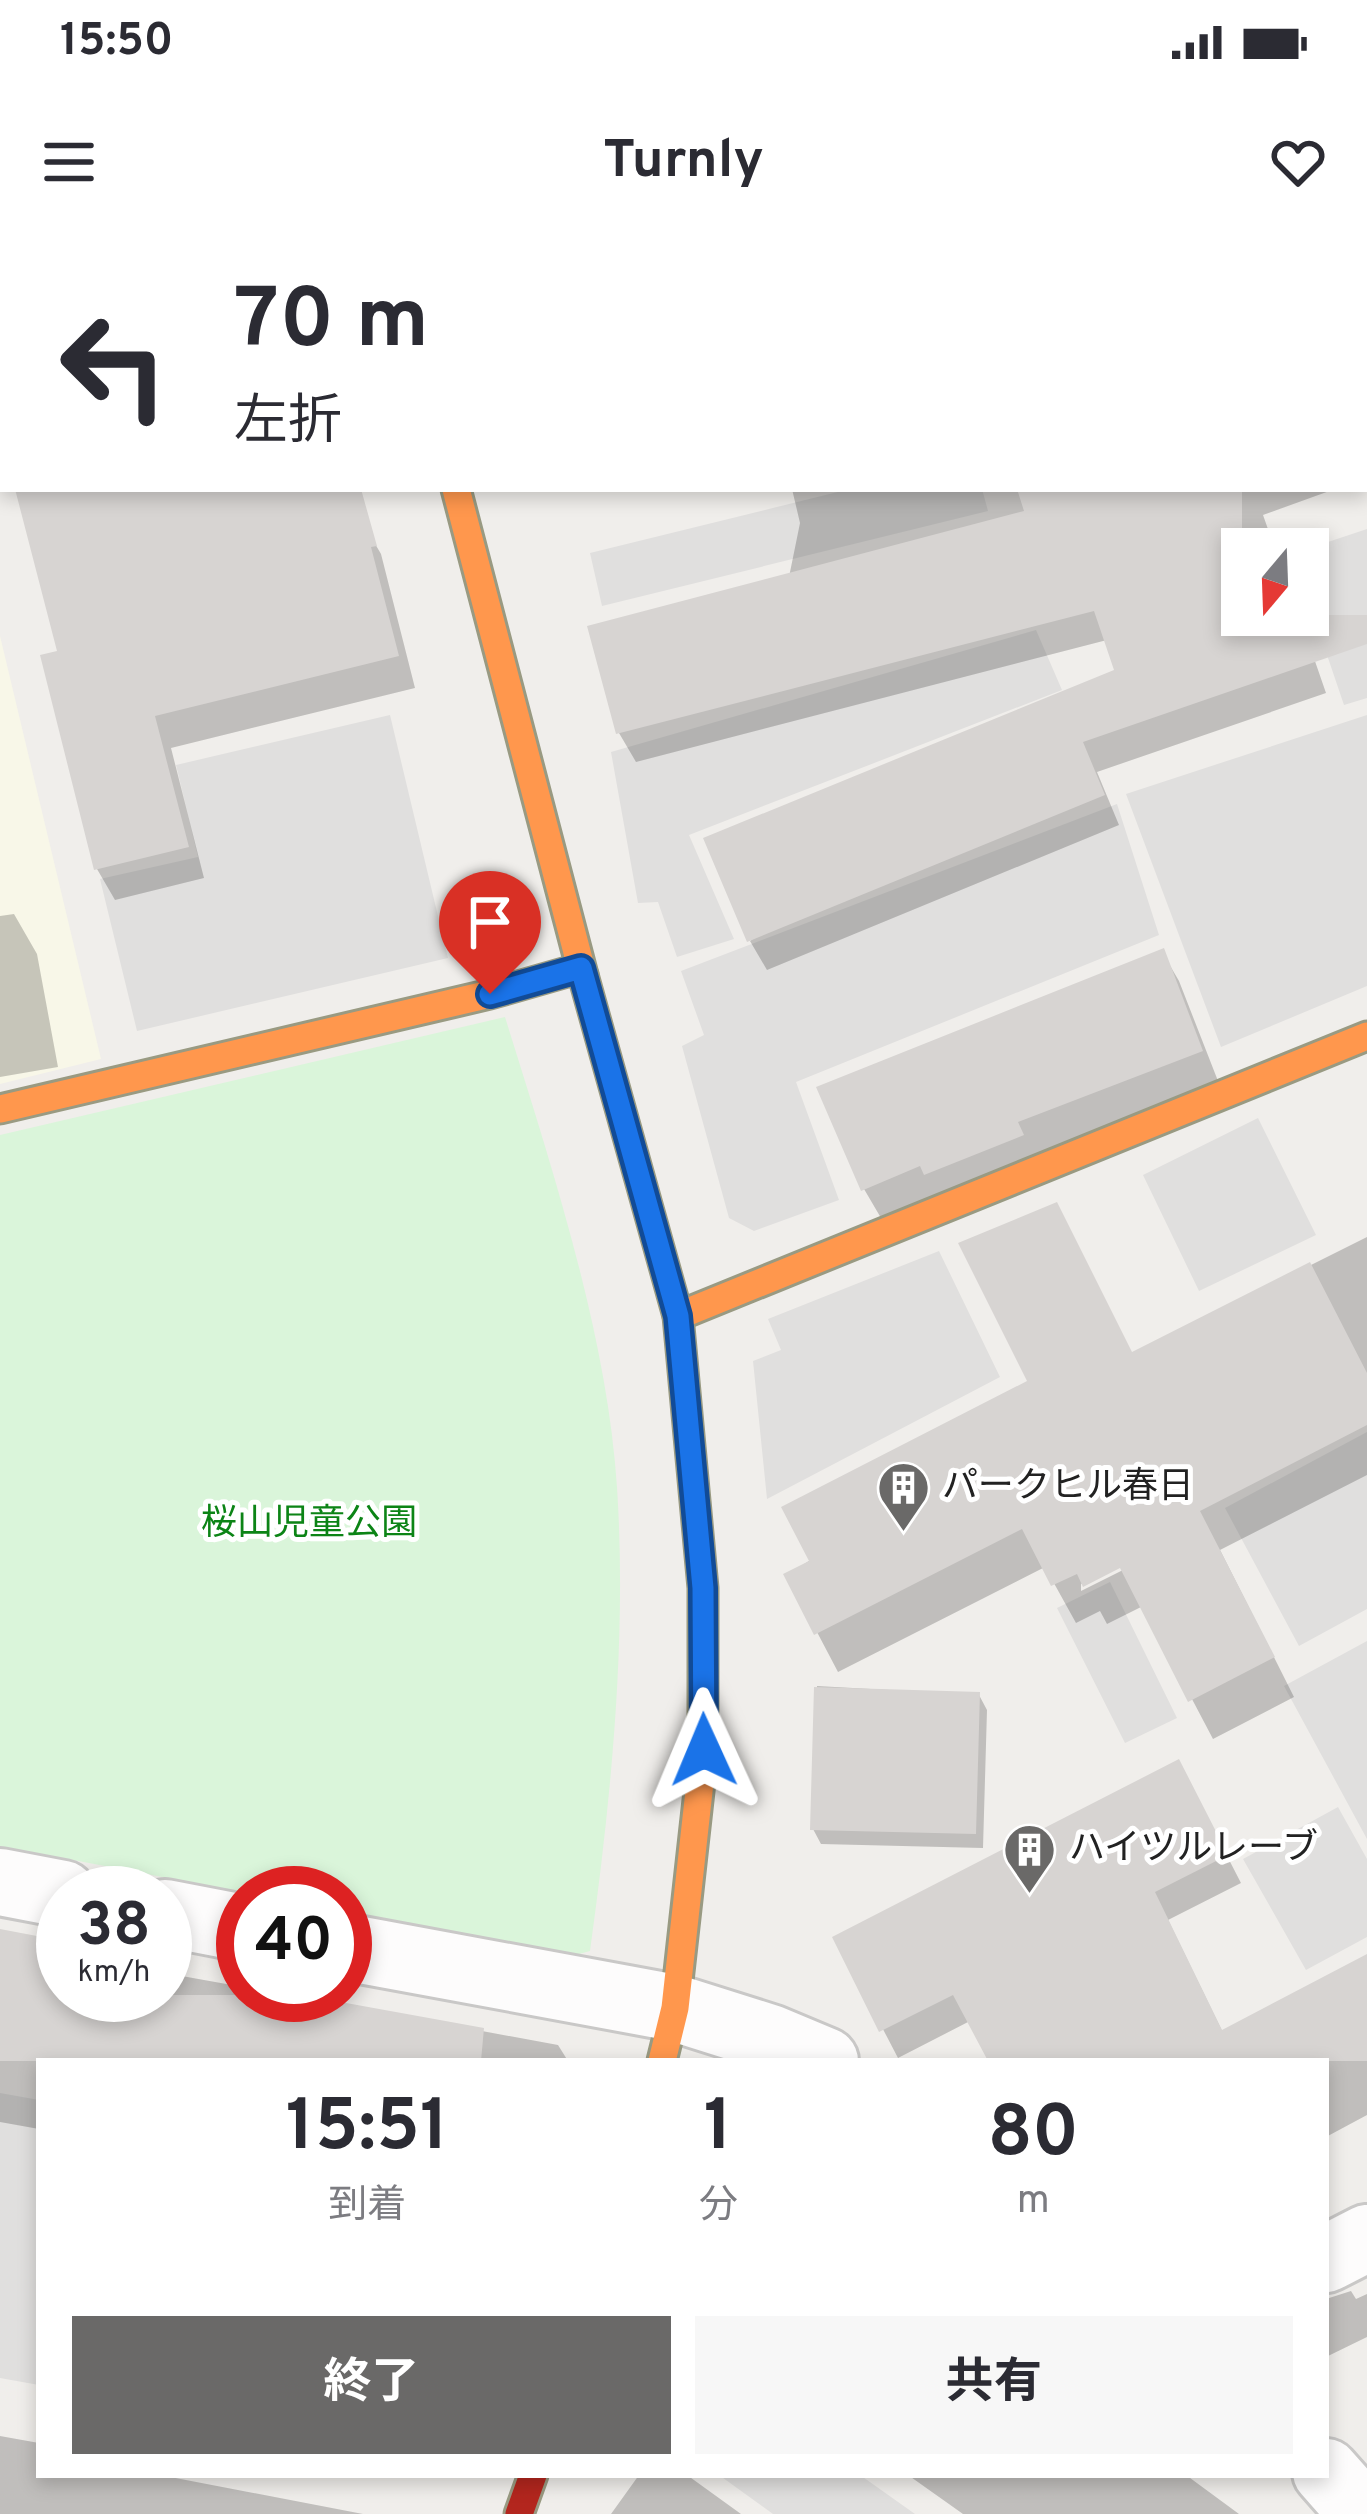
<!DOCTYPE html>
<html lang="ja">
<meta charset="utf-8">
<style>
:root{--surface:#fff;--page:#f7f7f7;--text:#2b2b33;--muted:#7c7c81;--accent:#6a6968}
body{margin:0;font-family:Overpass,"Noto Sans JP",sans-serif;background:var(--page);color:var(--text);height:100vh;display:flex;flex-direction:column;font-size:45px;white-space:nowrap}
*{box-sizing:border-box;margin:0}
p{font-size:39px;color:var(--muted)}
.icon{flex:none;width:66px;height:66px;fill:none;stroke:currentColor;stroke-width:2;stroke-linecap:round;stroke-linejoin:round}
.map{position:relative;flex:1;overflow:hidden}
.drawer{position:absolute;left:36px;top:1818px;width:1293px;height:420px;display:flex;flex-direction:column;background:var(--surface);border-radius:0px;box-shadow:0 6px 18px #0003}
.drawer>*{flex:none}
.guide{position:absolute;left:0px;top:0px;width:1368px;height:252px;box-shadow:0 6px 18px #0003;background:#fff;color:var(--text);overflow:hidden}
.needle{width:78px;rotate:199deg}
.buttons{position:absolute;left:1221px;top:288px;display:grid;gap:24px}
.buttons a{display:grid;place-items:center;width:108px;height:108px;border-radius:0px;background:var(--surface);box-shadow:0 6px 18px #0003;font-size:60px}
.speed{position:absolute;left:36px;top:1626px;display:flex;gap:24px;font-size:60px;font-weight:700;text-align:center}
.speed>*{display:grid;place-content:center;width:156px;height:156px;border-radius:50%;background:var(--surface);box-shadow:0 6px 18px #0003;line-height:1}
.speed small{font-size:30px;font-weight:400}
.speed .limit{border:18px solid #d22;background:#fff;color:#111}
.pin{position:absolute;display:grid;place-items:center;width:102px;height:102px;color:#fff;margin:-123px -51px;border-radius:50% 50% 50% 0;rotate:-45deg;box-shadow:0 0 12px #0007}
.pin .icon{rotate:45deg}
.me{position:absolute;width:132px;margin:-66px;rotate:359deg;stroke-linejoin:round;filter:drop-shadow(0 0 9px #0008)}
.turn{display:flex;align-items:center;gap:42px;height:252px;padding:0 36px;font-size:54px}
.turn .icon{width:156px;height:156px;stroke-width:2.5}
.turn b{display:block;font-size:84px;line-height:102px}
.eta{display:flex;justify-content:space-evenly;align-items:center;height:204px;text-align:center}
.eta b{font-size:72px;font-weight:700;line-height:84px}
.button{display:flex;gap:24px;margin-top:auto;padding:24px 36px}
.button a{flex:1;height:138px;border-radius:0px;background:var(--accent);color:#fff;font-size:48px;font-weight:700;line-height:138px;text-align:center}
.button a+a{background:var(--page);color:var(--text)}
.status{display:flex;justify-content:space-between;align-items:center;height:84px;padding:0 60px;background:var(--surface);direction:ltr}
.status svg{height:33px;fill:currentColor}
header{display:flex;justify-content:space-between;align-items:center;height:156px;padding:0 36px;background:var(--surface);font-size:54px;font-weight:700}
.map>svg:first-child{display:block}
.education{fill:#f8f7e8}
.park{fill:#daf5da}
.parking{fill:#e0dfde}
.shadow{fill:#0003;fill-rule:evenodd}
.building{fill:#d7d4d2}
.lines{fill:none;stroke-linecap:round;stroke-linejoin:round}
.street-casing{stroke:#c9c8c7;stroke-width:72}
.fast-casing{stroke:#999a82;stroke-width:33}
.slow-casing{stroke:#999a82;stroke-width:33}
.jam-casing{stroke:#999a82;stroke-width:33}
.street{stroke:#fdfcfc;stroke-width:66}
.fast{stroke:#63d668;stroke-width:27}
.slow{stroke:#ff974d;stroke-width:27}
.jam{stroke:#b3261e;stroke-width:27}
.route-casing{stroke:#114b97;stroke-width:30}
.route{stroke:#1a73e8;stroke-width:21}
.labels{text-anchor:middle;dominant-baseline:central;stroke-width:10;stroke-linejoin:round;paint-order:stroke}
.poi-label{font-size:36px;fill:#222;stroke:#fff;text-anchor:start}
.park-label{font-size:36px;fill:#0c8416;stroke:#fff}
</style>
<div class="status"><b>15:50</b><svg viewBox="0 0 49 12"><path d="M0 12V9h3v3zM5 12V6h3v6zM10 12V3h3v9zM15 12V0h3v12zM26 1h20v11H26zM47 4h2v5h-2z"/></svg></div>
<header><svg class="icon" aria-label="menu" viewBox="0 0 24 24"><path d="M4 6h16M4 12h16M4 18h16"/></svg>Turnly<svg class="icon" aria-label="heart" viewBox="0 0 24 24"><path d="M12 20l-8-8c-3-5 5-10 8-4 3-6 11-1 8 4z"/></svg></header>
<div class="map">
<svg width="1367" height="2274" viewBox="0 0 1367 2274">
<rect width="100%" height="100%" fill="#f0eeeb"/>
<path class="education" d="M 0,396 L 101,819 L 0,844 Z"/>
<path class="park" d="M 505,777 C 551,925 607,1093 617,1247 C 627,1401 611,1559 590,1711 L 572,1716 L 345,1672 L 345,1653 L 246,1653 L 0,1606 L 0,895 Z"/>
<path class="parking" d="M 850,249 L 982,249 L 988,271 L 602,366 L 590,313 Z
M 1367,289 L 1367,458 L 1344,465 L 1308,359 L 1307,309 Z
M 1036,390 L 1062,450 L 689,595 L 734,699 L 677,717 L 658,662 L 638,663 L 611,512 Z
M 390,475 L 448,718 L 137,791 L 100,639 L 198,617 L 176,525 Z
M 1367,475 L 1367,746 L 1221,807 L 1126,554 Z
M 1117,564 L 1159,695 L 796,842 L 839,960 L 754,991 L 729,978 L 682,806 L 704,795 L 681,731 Z
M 1258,878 L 1316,995 L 1199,1051 L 1143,935 Z
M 939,1011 L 1000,1137 L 767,1259 L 753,1121 L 781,1110 L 768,1079 Z
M 1367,1192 L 1367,1369 L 1299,1406 L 1225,1268 Z
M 1110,1342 L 1177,1478 L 1125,1503 L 1057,1368 Z
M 1367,1401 L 1367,1599 L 1284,1446 Z
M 1338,1567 L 1367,1619 L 1367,1697 L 1306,1730 L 1243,1619 Z
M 0,1853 L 39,1860 L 39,2145 L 0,2138 Z
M 719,2235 L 860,2235 L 915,2274 L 773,2274 Z"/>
<path class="shadow" d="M 962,0 L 1186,0 L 1177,3 Z
M 1367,98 L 1367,238 L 1365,238 L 1365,99 Z
M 18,249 L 343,249 L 381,314 L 415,448 L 171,508 L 204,638 L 115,660 L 97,629 L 61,413 Z
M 792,249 L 1335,249 L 1263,275 L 1275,309 L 1242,309 L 1242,375 L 1299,375 L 1326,453 L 1097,532 L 1119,585 L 767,730 L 750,701 L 1117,431 L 1107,400 L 636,522 L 619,493 L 789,337 L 800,283 Z
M 14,674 L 37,714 L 58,827 L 0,837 L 0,676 Z
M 1162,712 L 1179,741 L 1218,841 L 881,978 L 864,949 Z
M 1367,997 L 1367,1235 L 1220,1310 L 1294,1457 L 1213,1499 L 1143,1366 L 1107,1384 L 1100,1371 L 1076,1383 L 1045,1327 L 838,1432 L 787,1335 L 1133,1114 ZM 1132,1319 L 1135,1324 L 1081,1351 L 1081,1344 Z
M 817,1446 L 979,1455 L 987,1470 L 983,1608 L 821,1604 L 813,1589 Z
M 1193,1550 L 1241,1643 L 1168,1680 L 1223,1793 L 1367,1717 L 1367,1875 L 1326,1897 L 1326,1821 L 991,1821 L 970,1781 L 898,1818 L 836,1699 Z
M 0,1692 L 63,1704 L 63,1755 L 165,1755 L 165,1733 L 243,1747 L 243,1755 L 286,1755 L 558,1805 L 568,1821 L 39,1821 L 39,1889 L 0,1882 Z
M 1351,2051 L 1356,2059 L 1367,2054 L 1367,2097 L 1326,2117 L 1326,2059 Z
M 0,2196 L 39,2203 L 39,2235 L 160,2235 L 363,2274 L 0,2274 Z
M 639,2235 L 687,2235 L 741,2274 L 611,2274 Z
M 908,2235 L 1186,2235 L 1239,2274 L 963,2274 Z"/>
<path class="building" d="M 15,249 L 361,249 L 377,306 L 371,307 L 399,416 L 155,476 L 189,607 L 94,630 L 40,415 L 57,411 Z
M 1017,249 L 1242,249 L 1242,375 L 1367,375 L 1367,404 L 1083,502 L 1105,555 L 747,702 L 703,598 L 1114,430 L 1094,371 L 616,494 L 587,386 L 1024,271 Z
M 1164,708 L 1203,811 L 1018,882 L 1024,895 L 924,935 L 920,926 L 861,951 L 816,847 Z
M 1057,962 L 1132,1112 L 1310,1022 L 1367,1133 L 1367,1185 L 1200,1271 L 1275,1417 L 1188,1462 L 1120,1328 L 1083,1347 L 1077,1334 L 1051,1346 L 1022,1289 L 814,1395 L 783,1334 L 809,1321 L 781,1267 L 1027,1141 L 958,1003 Z
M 814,1447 L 980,1452 L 976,1594 L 810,1590 Z
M 1179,1519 L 1228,1615 L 1155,1652 L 1222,1790 L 1367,1714 L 1367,1821 L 988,1821 L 953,1755 L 879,1792 L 832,1697 Z
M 0,1689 L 63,1701 L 63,1755 L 302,1755 L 484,1788 L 481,1821 L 0,1821 Z"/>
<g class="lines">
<defs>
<path id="street" d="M 0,1642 L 63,1654
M 165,1673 L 243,1688
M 345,1707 L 675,1768 L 770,1798 L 825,1821
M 1326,2019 L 1367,1998
M 1326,2232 L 1363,2274"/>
<path id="fast" d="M 392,0 L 392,3
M 583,735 L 678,1076 L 703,1348 L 703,1515"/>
<path id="slow" d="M 456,249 L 583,735
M 0,869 L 490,754 L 581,728
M 678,1076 L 1367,796
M 662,1821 L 675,1768 L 703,1515"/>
<path id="jam" d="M 519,2274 L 533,2235"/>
</defs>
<use href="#street" class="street-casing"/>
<use href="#fast" class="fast-casing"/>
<use href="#slow" class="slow-casing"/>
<use href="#jam" class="jam-casing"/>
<use href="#street" class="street"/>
<use href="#fast" class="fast"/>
<use href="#slow" class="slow"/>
<use href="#jam" class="jam"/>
</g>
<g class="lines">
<defs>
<path id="route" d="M 490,754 L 581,728 L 678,1076 L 703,1348 L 704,1510"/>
</defs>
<use href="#route" class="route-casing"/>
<use href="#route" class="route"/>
</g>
<defs>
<symbol id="building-pin" viewBox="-11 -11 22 30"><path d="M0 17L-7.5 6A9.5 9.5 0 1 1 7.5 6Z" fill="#6a6968" stroke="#fff"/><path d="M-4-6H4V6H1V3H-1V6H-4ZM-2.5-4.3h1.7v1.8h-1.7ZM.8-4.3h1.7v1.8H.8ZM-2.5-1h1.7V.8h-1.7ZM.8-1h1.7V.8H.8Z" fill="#fff"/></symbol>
</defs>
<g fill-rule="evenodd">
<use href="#building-pin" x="874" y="1218" width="59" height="81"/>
<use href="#building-pin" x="1000" y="1580" width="59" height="81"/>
</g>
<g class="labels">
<g class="poi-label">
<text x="942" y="1248">パークヒル春日</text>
<text x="1069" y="1610">ハイツルレーブ</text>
</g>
<g class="park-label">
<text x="309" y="1285">桜山児童公園</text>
</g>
</g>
</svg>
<div class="buttons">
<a><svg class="needle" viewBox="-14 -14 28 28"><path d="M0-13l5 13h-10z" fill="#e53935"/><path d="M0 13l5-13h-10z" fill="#7c7c81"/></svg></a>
</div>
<div class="speed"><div>38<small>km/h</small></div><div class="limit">40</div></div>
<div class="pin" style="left:490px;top:754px;background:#d93025"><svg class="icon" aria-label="arrive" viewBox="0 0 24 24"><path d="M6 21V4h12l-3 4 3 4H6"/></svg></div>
<svg class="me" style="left:704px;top:1510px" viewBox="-20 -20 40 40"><path d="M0-17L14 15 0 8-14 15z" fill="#1a73e8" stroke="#fff" stroke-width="4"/></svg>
<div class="guide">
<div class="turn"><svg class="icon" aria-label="left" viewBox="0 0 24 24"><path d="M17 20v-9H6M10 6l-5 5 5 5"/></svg><div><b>70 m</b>左折</div></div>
</div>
<section class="drawer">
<div class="eta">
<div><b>15:51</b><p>到着</p></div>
<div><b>1</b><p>分</p></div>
<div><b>80</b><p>m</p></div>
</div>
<div class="button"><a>終了</a><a>共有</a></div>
</section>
</div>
